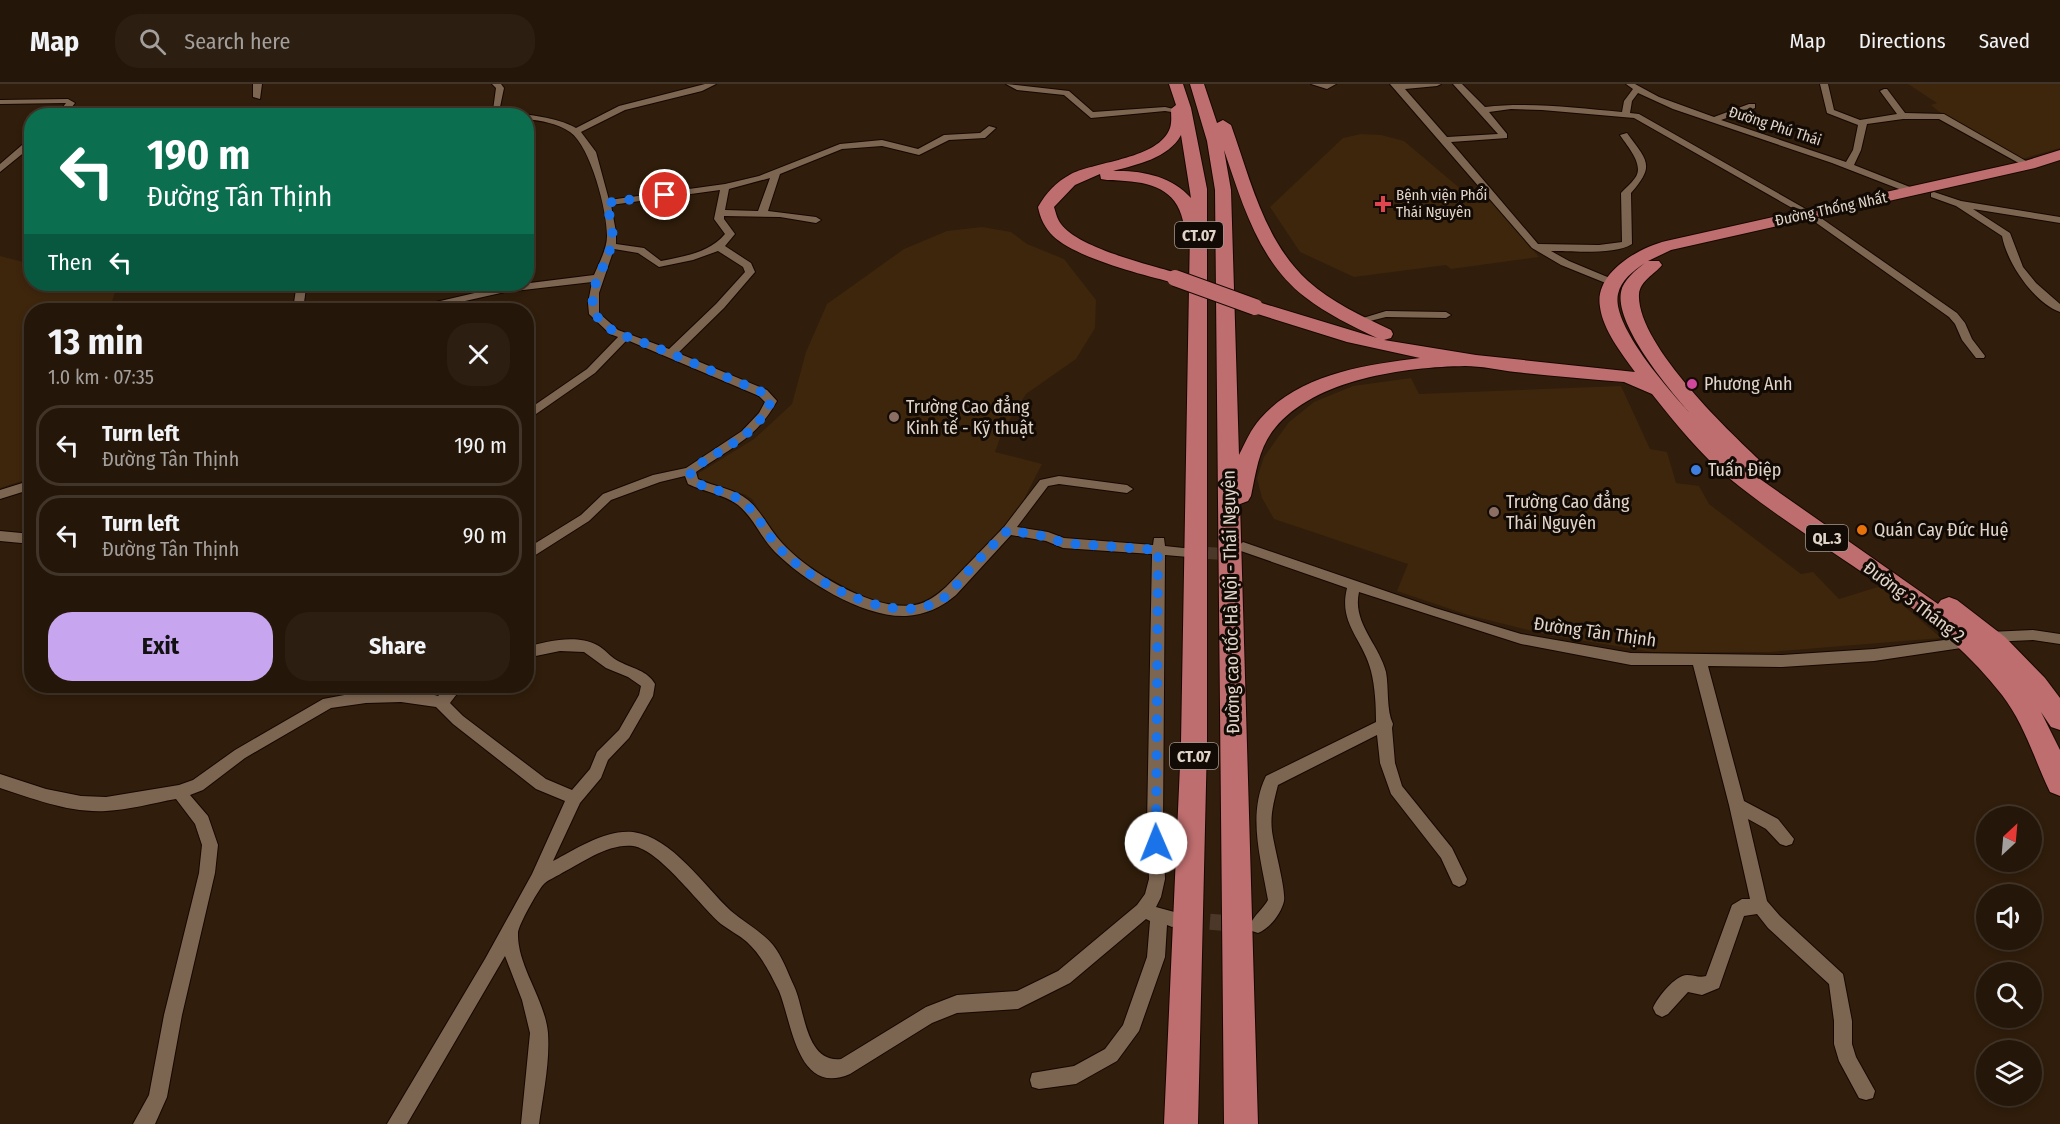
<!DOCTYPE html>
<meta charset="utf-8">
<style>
:root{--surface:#241608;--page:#2c1f12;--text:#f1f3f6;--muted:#a39f9c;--line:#413529;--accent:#c8a6ef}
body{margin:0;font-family:"Fira Sans Condensed",sans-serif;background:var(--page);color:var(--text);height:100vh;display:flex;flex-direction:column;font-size:22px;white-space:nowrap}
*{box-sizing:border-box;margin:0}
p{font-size:20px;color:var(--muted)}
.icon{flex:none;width:33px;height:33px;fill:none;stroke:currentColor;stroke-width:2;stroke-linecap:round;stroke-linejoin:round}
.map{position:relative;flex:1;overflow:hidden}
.drawer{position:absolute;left:24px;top:219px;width:510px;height:390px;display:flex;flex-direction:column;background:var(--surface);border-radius:24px;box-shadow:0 3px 9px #0003,0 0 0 2px var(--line)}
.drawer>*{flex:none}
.banner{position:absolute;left:24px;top:24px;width:510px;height:183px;border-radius:24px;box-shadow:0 3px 9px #0003,0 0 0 2px var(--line);background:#0b6e4f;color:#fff;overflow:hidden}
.needle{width:39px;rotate:26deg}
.fabs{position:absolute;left:1976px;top:722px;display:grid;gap:12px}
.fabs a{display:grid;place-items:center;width:66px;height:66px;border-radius:50%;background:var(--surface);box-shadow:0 3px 9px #0003,0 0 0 2px var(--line);font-size:30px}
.pin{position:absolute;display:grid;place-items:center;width:51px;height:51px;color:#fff;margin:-26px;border:3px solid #fff;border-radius:50%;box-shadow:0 2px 6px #0007}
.me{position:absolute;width:66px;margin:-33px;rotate:359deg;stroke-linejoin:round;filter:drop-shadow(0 0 4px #0008)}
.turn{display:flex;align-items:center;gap:21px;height:126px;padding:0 24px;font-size:27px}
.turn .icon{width:78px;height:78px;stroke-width:2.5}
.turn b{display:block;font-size:42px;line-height:51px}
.then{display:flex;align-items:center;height:57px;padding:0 24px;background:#0003;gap:12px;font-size:22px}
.round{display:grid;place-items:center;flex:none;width:63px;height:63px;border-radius:24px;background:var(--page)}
.head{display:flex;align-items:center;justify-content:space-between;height:102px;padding:0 24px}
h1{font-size:36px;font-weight:700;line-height:45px}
.cta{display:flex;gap:12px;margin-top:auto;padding:12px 24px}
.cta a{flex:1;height:69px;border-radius:24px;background:var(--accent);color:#111;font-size:24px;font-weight:700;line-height:69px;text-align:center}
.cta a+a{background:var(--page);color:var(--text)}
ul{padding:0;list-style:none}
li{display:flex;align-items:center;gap:18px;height:81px;margin:0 12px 9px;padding:0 12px;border:3px solid var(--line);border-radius:24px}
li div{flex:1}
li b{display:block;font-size:22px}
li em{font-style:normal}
header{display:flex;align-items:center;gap:36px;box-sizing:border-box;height:84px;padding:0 30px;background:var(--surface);border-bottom:2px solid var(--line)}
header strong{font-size:28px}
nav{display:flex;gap:33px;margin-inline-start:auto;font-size:21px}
.search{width:420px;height:54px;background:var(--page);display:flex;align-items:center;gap:15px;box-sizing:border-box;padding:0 21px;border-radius:24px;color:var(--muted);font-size:22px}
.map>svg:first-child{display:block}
.built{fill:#3e260d}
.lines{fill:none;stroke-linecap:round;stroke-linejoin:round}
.street-tunnel-far1{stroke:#4b3828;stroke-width:12;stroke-dasharray:12 6;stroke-linecap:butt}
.street-tunnel{stroke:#4b3828;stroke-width:16;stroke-dasharray:16 8;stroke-linecap:butt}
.street-casing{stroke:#170700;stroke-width:2}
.highway-casing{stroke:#170700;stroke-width:2}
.street{fill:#7c6551;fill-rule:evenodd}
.highway{fill:#bf6e6f;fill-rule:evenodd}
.highway-bridge-casing{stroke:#170700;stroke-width:18;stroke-linecap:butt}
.highway-bridge{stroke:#bf6e6f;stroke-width:16}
.route{stroke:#1a73e8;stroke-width:10;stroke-dasharray:0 18}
.health-dot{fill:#e0444e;stroke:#120a04;stroke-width:2}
.hotel-dot{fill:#d1479c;stroke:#120a04;stroke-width:2}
.education-dot{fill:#8d6e63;stroke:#120a04;stroke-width:2}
.shop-dot{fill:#3f7fe0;stroke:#120a04;stroke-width:2}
.food-dot{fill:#e8710a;stroke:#120a04;stroke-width:2}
.labels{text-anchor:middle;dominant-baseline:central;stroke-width:6;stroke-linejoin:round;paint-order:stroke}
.far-street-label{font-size:15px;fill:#e1d4c9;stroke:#120a04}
.far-poi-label{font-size:15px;fill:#e1d4c9;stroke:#120a04;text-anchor:start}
.shield{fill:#120a04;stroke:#a3978e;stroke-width:1.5}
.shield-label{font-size:16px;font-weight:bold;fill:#e1d4c9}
.poi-label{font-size:18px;fill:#e1d4c9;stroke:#120a04;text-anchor:start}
.street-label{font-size:18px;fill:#e1d4c9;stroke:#120a04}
</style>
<header>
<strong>Map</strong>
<div class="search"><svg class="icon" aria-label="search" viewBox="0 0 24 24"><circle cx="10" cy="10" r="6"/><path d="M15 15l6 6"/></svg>Search here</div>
<nav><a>Map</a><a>Directions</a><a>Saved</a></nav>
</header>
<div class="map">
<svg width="2060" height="1040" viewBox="0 0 2060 1040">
<rect width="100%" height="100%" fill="#301d0b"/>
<path class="built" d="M 1900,0 L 2060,0 L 2060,64 L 2022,75 L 1942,30 L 1931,21 L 1937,19 L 1908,0 Z
M 1361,50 L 1381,51 L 1404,57 L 1476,118 L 1491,117 L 1539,173 L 1451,185 L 1446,181 L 1354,193 L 1300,168 L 1270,123 L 1343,54 Z
M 982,143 L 1011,148 L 1027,160 L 1064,175 L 1096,216 L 1095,244 L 1076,275 L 1026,310 L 1003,346 L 995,368 L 1042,380 L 1021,421 L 1006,441 L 952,500 L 930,516 L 906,521 L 884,520 L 860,511 L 806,482 L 778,456 L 752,415 L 744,410 L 707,400 L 698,395 L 699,389 L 754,355 L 792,320 L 806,268 L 827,220 L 904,165 L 947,147 Z
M 0,172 L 31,180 L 32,200 L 118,200 L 109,226 L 32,226 L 31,394 L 0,404 Z
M 1411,294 L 1419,310 L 1621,302 L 1650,365 L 1667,368 L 1676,399 L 1699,402 L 1709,420 L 1801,490 L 1813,488 L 1839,515 L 1881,502 L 1941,554 L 1770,568 L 1652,568 L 1548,551 L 1468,531 L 1397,507 L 1408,480 L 1274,435 L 1262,414 L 1257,394 L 1264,373 L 1289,338 L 1314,318 L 1353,302 Z"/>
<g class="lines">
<path class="street-tunnel-far1" d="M 1190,468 L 1244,471"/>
<path class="street-tunnel" d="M 1186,836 L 1239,840"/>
<defs>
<path id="street" d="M 253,0 L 262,0 L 260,15 L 253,13 Z
M 492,0 L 501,0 L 504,4 L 500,23 C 525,34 551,30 576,44 L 619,22 L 705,0 L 716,0 L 702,7 L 625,26 L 581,48 L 596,68 L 609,116 L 725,100 L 759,92 L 840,60 L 882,56 L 918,65 L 944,51 L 980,49 L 989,42 L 996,44 L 985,54 L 949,56 L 919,71 L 882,62 L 842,65 L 780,90 L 768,127 L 816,133 L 821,136 L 816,139 L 780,133 L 724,132 L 724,135 L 735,150 L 725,162 L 751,179 L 755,188 L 724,224 L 678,269 L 767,306 L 777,317 C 757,354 729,365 696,388 L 698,395 C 714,403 734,404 748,416 C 762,428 769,445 782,459 C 808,488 874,528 915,521 C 927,519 937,511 946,503 L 1004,443 L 1040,396 L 1059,392 L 1127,401 L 1133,405 L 1127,409 L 1059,400 L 1048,402 L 1017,443 L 1048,448 L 1064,454 L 1153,461 L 1154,454 L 1164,454 L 1165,462 L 1193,465 L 1194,468 L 1188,473 L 1165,471 L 1163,741 L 1165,795 L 1161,813 L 1156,823 L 1178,829 L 1180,835 L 1178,841 L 1172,843 L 1167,841 L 1165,873 L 1139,947 L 1117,977 L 1076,1000 L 1039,1005 L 1032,1003 L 1030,996 L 1032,989 L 1074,982 L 1105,965 L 1123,941 L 1147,873 L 1150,837 L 1146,835 L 1070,899 L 1018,925 L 957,929 L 932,939 L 850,990 C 797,1013 792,938 779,907 C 770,889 762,872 747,858 C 739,851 729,846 721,840 C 699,821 660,766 633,762 C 609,759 583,778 562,789 C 556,793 547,796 543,801 C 537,808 518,842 518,849 C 517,882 545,915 548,949 C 550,979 543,1011 539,1040 L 521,1040 L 530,949 L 522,916 L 505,872 L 407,1040 L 387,1040 L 485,875 L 532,790 L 565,717 L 536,705 L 453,640 L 436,623 L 401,618 L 366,619 L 331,624 L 245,674 L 203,706 L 190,711 L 208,732 L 218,761 L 215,789 L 182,931 L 167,1013 L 155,1040 L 133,1040 L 149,1011 L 164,931 L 199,789 L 202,761 L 195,740 L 176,715 C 153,719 129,726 106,727 C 69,729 34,715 0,704 L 0,690 L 46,705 L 81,712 L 106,713 L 179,701 L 193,696 L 235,666 L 323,615 L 366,607 L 401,606 L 424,608 L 438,612 L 448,602 L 463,602 L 450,619 L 463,632 L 546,695 L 572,706 L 590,685 L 597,668 L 619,646 L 639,611 L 641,602 L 628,593 L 606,584 L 584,568 L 560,567 L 526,574 L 526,563 C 548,557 576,550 597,561 C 605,565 611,574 620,578 C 632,584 648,587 655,600 L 653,612 L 629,654 L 608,676 L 601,694 L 580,719 L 553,777 C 576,765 606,745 633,748 C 672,753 704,802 731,827 C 745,839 761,847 773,861 C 782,872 788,889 794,902 C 805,925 805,979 841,975 L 926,923 L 957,911 L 1017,907 L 1058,887 L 1137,821 L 1145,810 L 1149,795 L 1147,741 L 1152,470 L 1063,464 L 1046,457 L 1011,451 L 956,511 C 942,523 925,531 906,532 C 864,534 804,497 775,468 C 761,454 754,434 738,421 C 724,410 704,408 688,400 L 685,392 L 660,398 L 611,416 L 589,437 L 526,477 L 526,465 L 581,431 L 603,410 L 653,391 L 686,384 L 742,347 L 759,329 L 765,318 L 759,312 L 627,256 L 595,289 L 526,337 L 526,327 L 587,285 L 618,253 L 610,250 L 589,230 L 588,219 L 592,198 L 505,208 L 425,226 L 409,226 L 410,224 L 505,202 L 594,191 C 599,179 607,165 607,152 C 607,127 591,63 570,48 C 557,39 542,37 526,35 L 526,32 L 507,32 L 493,26 L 496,4 ZM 770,94 L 758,127 L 725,126 L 729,105 ZM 720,106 L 714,135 L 725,150 C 709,169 685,172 661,177 L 644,164 L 616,160 L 616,148 L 611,121 ZM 614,165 L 638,169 L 659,183 L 693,176 L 718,167 L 743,183 L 745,188 L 716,220 L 669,265 L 618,246 L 599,229 L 599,209 Z
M 1006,0 L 1069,7 L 1093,28 L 1165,23 L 1182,27 L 1178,29 L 1165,27 L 1091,34 L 1064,11 L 1017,6 Z
M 1311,0 L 1336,0 L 1327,5 Z
M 1390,0 L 1441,0 L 1437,2 L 1405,5 L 1447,53 L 1498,50 L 1453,0 L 1462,0 L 1485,23 C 1531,18 1576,24 1622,28 L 1624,17 L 1633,5 L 1626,0 L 1635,0 L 1659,13 L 1714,33 L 1749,20 L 1755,20 L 1755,24 L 1721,36 L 1846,78 L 1853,66 L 1858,41 L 1827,29 L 1820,0 L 1828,0 L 1834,26 L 1860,36 L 1897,30 L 1880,7 L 1884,5 L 1887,5 L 1905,29 L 1944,30 L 2033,81 L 2026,83 L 1939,35 L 1903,35 L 1867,40 L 1861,66 L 1854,81 L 1915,105 L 1915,109 L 1912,110 L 1832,79 L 1673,25 L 1638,9 L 1632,17 L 1630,29 L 1639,30 L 1811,128 L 1813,130 L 1808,133 L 1634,34 L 1542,26 L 1511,25 L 1489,28 L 1507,50 L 1507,54 L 1451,58 L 1538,160 L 1599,161 L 1622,158 L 1621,109 C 1625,104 1631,100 1635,94 C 1645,81 1627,62 1620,51 L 1627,49 C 1648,78 1655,81 1631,109 L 1632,160 C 1616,171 1571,167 1551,167 L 1569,177 L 1617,197 L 1617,201 L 1613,202 L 1561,181 L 1532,164 Z
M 68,15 L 75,19 L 65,32 L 56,32 L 66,19 L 0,20 L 0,16 Z
M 29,55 L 32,55 L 32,62 L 0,88 L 0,80 Z
M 1934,108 L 1961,117 L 2060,133 L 2060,139 L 1973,125 L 2010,149 L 2023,183 L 2036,199 L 2060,220 L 2060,228 C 2034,219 2007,179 2002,152 L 1956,122 L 1931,113 L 1931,109 Z
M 1815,134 L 1821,134 L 1957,229 L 1965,239 L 1972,255 L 1985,272 L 1984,274 L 1976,274 L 1962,256 L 1955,240 L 1949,233 L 1815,138 Z
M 290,200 L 301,200 L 306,204 L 303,226 L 293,226 L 296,205 Z
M 1386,227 L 1446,228 L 1451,231 L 1446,234 L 1386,233 L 1358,240 L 1353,237 Z
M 32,396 L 32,405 L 0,415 L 0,406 Z
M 0,447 L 32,450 L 32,460 L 0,457 Z
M 1243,458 L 1435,524 L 1521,550 L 1631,569 L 1782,571 L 1874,565 L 1968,553 L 1973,554 L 1975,558 L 1973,562 L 1968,563 L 1874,577 L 1782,583 L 1708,582 L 1744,717 L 1778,735 L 1794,755 L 1792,760 L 1786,762 L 1780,760 L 1766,745 L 1748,735 L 1767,817 L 1780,832 L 1843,890 L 1852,937 L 1852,960 L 1856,973 L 1875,1007 L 1873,1014 L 1866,1016 L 1859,1014 L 1839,977 L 1834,960 L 1834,937 L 1829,900 L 1768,844 L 1757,830 L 1744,832 L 1719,904 L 1702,911 L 1688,908 L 1668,930 L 1662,933 L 1656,930 L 1653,924 C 1657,914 1675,891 1687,891 C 1694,891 1699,894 1706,892 L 1732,821 L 1742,815 L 1750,815 L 1729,721 L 1693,581 L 1631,581 L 1521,560 L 1359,508 C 1352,539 1379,560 1386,588 C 1389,604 1386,626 1393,640 L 1392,644 L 1395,679 L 1402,702 L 1452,764 L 1467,795 L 1465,800 L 1459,803 L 1453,800 L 1441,774 L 1391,710 L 1380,679 L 1377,651 L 1278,701 C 1274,717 1270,731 1272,747 C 1274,763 1286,805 1284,817 C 1281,830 1270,844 1258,849 L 1252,847 L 1250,841 C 1254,831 1263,825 1268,816 C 1261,775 1247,731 1266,692 L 1376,638 C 1376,621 1375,603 1371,587 C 1363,555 1338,540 1347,504 L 1238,466 L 1237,463 Z
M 2033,546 L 2060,550 L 2060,560 L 2033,556 L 1989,558 L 1984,557 L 1982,553 L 1984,549 L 1989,548 Z"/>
<path id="highway" d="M 1169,0 L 1183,0 L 1191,24 L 1207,105 L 1207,659 L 1198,1040 L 1164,1040 L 1181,659 L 1190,147 L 1184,142 C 1179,109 1157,99 1125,97 C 1117,96 1109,97 1101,95 L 1100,90 L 1075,101 L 1054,123 C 1056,129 1057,135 1061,140 C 1078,164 1153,182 1181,190 L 1184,194 L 1181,198 L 1175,199 C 1143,191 1076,174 1053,152 C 1045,144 1040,134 1038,123 C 1046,109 1056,98 1071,90 C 1097,77 1159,75 1170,44 C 1172,38 1171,31 1171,25 L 1176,21 ZM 1181,51 L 1191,114 C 1172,92 1141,86 1113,87 C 1136,81 1169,74 1181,51 Z
M 1190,0 L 1204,0 L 1217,39 L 1223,36 L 1231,41 C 1250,94 1264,157 1308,197 C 1331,218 1362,232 1391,246 L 1393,250 L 1391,254 L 1384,256 L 1476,271 L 1635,288 C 1622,270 1603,246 1600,223 C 1594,189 1638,164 1666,157 L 2025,77 L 2060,66 L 2060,76 L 2035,84 L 1671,166 L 1648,177 L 1659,177 L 1662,181 C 1655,190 1640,197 1639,210 C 1636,260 1731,350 1767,383 L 1770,388 L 1767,393 L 1760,395 L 1938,520 L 1941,516 L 1949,513 L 1957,516 L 2005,553 L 2045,594 L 2060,614 L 2060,646 L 2051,643 L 2041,628 L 2060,666 L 2060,712 L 2050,708 C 2034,675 2025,641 2002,611 C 1930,518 1818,467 1729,394 C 1700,370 1676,340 1652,310 L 1624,298 C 1588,295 1551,292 1515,288 C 1499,286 1481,282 1465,282 C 1405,283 1315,295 1275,344 C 1259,363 1256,388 1251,412 L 1248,417 L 1240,420 L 1258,1040 L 1224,1040 L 1215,106 L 1207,57 ZM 1224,66 C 1242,119 1259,178 1305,213 C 1327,230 1352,242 1377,254 L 1255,217 L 1248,219 L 1246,223 L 1248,227 L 1347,258 L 1420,274 C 1364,281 1299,290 1260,335 C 1251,345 1245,359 1239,371 L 1231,106 ZM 1645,179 C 1636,186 1623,196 1621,208 C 1615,241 1668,304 1689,328 C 1669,306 1611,241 1618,210 C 1621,196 1633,187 1645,179 Z"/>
</defs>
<use href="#street" class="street-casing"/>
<use href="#highway" class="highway-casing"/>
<use href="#street" class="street"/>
<use href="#highway" class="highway"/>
<defs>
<path id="highway-bridge" d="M 1175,194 L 1255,223"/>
</defs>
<use href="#highway-bridge" class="highway-bridge-casing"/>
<use href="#highway-bridge" class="highway-bridge"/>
</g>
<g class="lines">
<path class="route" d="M 665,111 L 606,119 C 610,133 615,148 611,162 C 604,188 588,200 594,230 L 614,248 L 655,263 L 764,309 L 771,317 C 755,355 720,364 690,387 L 692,397 C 709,406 731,407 745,420 C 760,433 768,454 782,467 C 814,500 898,545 942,515 C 950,510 957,500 964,492 C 978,476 993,461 1008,446 L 1048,453 L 1063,459 L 1158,466 L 1156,759"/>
</g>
<path class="health-dot" d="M1380 111h6v6h6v6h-6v6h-6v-6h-6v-6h6z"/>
<circle class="hotel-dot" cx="1692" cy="300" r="6"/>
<g class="education-dot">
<circle cx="894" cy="333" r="6"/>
<circle cx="1494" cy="428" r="6"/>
</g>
<circle class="shop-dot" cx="1696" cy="386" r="6"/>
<circle class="food-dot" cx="1862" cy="446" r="6"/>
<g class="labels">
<g class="far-street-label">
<text transform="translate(1775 42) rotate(18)">Đường Phú Thái</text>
<text transform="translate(1831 125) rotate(-12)">Đường Thống Nhất</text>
</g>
<g class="far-poi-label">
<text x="1396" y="111">Bệnh viện Phổi<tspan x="1396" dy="17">Thái Nguyên</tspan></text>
</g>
<g class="shield">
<rect x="1175" y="138" width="48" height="26" rx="4.5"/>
<rect x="1806" y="441" width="42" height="26" rx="4.5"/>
<rect x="1170" y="659" width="48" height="26" rx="4.5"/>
</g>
<g class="shield-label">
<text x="1199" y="151">CT.07</text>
<text x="1827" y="454">QL.3</text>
<text x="1194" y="672">CT.07</text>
</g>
<g class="poi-label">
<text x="1704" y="300">Phương Anh</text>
<text x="906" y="323">Trường Cao đẳng<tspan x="906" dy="21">Kinh tế - Kỹ thuật</tspan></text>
<text x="1708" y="386">Tuấn Điệp</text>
<text x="1506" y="418">Trường Cao đẳng<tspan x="1506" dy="21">Thái Nguyên</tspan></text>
<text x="1874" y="446">Quán Cay Đức Huệ</text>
</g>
<g class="street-label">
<text transform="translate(1231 518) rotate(-91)">Đường cao tốc Hà Nội - Thái Nguyên</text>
<text transform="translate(1914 518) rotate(37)">Đường 3 Tháng 2</text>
<text transform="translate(1595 548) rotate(8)">Đường Tân Thịnh</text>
</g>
</g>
</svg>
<div class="fabs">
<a><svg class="needle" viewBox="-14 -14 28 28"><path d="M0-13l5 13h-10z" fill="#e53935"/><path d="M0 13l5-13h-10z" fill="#a39f9c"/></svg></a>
<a><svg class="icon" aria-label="sound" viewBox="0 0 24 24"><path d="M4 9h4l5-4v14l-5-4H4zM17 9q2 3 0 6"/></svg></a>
<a><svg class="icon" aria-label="search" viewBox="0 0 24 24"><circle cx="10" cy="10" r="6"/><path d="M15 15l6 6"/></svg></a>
<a><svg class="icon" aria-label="layers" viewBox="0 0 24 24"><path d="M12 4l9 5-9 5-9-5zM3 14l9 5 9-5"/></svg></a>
</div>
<div class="pin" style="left:665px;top:111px;background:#d93025"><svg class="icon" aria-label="arrive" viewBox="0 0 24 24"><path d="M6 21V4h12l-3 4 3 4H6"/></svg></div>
<svg class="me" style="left:1156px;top:759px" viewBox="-20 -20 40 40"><circle r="19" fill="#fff"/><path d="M0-13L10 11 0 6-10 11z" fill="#1a73e8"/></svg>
<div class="banner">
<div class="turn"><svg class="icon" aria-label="left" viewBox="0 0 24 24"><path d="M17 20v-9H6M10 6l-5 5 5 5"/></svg><div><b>190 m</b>Đường Tân Thịnh</div></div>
<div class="then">Then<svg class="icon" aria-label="left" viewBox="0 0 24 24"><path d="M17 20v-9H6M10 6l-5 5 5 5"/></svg></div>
</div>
<section class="drawer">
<div class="head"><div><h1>13 min</h1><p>1.0 km · 07:35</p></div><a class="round"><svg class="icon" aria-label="close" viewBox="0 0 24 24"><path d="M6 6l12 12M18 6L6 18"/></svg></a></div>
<ul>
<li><svg class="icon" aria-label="left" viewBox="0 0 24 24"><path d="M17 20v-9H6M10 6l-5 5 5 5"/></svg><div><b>Turn left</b><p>Đường Tân Thịnh</p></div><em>190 m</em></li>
<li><svg class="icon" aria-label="left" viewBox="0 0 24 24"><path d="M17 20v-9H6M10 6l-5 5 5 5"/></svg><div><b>Turn left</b><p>Đường Tân Thịnh</p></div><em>90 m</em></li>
</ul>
<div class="cta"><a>Exit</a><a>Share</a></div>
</section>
</div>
